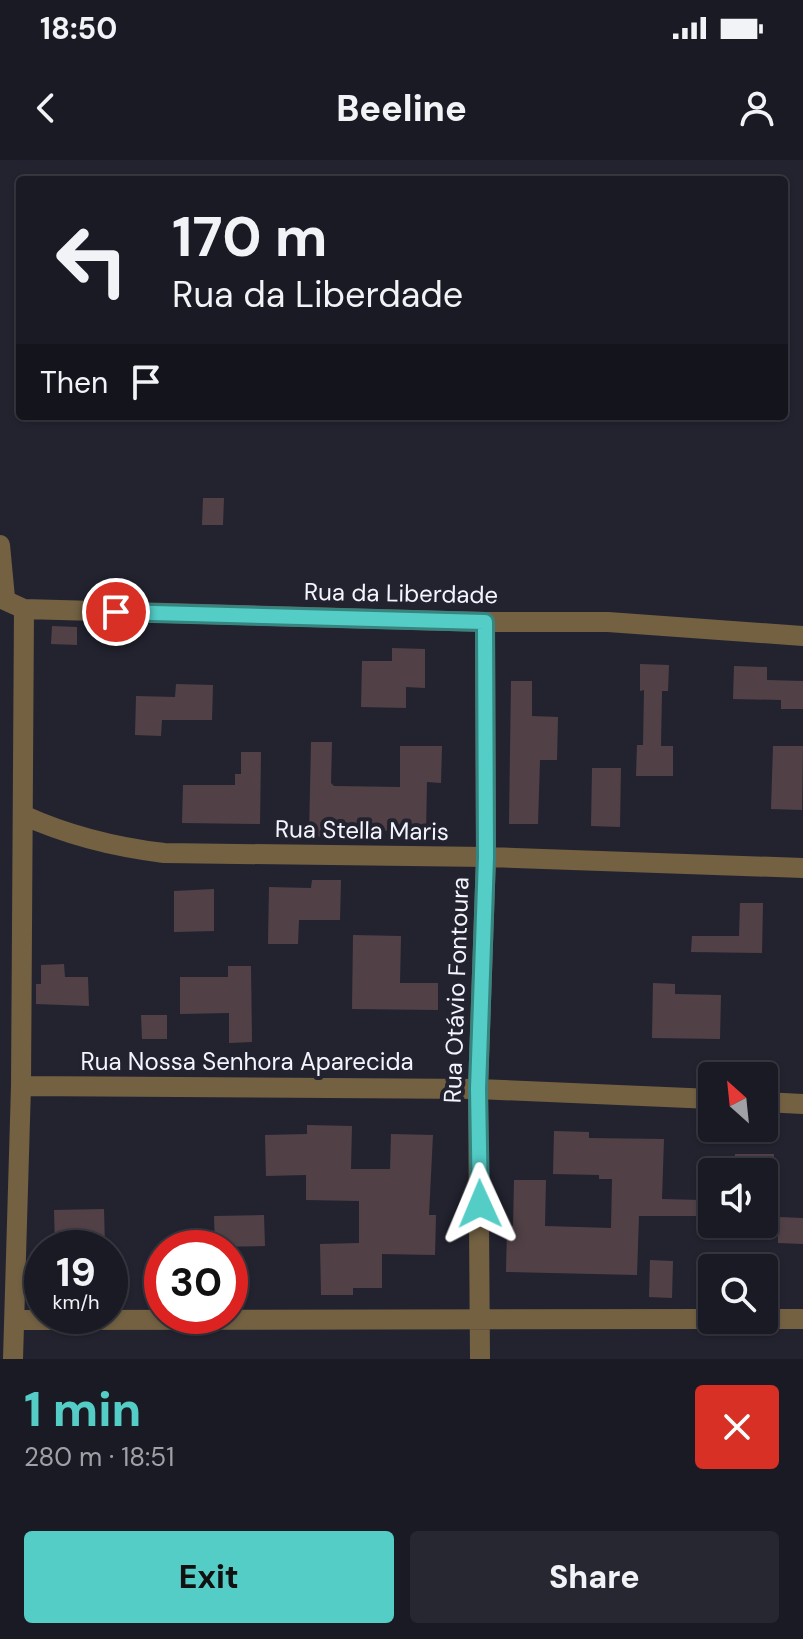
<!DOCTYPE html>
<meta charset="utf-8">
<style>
:root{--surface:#1a1a24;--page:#272731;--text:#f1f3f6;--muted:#9fa1a6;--line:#383841;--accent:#54cdc7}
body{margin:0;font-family:"DM Sans",sans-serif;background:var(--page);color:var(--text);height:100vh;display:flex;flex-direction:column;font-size:30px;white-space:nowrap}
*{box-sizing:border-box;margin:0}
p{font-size:26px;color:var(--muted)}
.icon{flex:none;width:44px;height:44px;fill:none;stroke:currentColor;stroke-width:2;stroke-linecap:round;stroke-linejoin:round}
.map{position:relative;height:1199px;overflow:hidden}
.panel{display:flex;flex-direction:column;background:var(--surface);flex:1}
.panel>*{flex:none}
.banner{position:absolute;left:16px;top:16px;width:772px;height:244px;border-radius:8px;box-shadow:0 2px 6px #0004,0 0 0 2px var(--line);background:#1a1a24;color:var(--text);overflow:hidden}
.needle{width:52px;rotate:333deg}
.tools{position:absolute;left:698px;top:902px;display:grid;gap:16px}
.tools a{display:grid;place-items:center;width:80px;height:80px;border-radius:8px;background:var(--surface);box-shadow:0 2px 6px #0004,0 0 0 2px var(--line);font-size:40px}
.speed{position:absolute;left:24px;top:1070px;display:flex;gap:16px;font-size:40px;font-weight:700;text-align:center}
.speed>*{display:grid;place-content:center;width:104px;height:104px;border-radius:50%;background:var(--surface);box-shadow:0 2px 6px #0004,0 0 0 2px var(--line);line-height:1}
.speed small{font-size:20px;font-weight:400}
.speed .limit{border:12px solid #d22;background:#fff;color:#111}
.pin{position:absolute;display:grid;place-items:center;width:68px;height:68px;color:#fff;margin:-34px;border:4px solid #fff;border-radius:50%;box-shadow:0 2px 8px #0007}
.me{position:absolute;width:88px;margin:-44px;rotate:359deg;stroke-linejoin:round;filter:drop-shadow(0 0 6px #0008)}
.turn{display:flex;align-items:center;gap:28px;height:168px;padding:0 24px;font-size:36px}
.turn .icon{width:104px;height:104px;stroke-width:2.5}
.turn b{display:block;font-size:56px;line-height:68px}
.then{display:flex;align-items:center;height:76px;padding:0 24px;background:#0003;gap:16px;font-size:30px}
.round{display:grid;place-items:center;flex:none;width:84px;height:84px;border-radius:8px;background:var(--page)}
.headline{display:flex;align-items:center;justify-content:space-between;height:136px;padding:0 24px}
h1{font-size:48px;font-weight:800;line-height:60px;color:var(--accent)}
.button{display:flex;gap:16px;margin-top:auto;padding:16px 24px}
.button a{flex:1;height:92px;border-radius:8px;background:var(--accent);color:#111;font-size:32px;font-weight:800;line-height:92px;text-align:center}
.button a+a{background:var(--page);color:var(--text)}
.status{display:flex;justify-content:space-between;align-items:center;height:56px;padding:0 40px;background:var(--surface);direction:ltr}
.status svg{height:22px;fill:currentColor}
header{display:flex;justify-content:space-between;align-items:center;height:104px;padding:0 24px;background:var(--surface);font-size:36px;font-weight:800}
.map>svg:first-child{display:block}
.building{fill:#514146}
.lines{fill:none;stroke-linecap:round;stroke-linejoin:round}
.minor{stroke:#736142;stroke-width:20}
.route-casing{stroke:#378581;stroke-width:20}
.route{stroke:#54cdc7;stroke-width:14}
.labels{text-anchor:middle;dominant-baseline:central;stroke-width:8;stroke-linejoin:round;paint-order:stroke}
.street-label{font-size:24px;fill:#f4f4fd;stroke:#232330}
</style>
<div class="status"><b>18:50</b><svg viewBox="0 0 49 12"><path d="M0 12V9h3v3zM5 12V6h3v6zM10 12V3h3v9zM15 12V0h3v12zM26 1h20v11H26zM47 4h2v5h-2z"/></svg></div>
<header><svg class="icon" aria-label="back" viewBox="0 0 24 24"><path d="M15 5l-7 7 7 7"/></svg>Beeline<svg class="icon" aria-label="person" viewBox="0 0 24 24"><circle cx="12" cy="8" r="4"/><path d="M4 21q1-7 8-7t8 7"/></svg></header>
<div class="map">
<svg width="803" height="1199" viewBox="0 0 803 1199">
<rect width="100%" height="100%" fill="#232330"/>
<path class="building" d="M 203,338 L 224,338 L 223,365 L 202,365 Z
M 52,466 L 77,467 L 77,485 L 51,484 Z
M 392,488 L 425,489 L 425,528 L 406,527 L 406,548 L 361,547 L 362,501 L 392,501 Z
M 640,504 L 669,505 L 668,531 L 662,531 L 661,586 L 673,586 L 673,616 L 636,616 L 637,585 L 643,585 L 644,530 L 640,531 Z
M 734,506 L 767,507 L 767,520 L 803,521 L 803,549 L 781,549 L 781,540 L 733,539 Z
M 511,521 L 532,521 L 532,556 L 558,557 L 557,600 L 540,600 L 538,664 L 509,664 Z
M 176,524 L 213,525 L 212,560 L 162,560 L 161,576 L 135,575 L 136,536 L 175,537 Z
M 311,582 L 332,582 L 331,623 L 334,626 L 400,627 L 400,586 L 442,586 L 441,623 L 427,622 L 426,672 L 333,669 L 333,677 L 309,676 Z
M 773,586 L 803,586 L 802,650 L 771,649 Z
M 241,592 L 261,592 L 260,664 L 182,663 L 183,625 L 235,625 L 235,614 L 241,614 Z
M 592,608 L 621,608 L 620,667 L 591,666 Z
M 312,720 L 341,720 L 340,760 L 299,760 L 298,784 L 268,784 L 269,727 L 311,728 Z
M 214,729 L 214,771 L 174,772 L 174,731 Z
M 740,743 L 763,743 L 762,793 L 691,792 L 692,776 L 739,776 Z
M 353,775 L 401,776 L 400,823 L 438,823 L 438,850 L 352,849 Z
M 64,804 L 65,817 L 88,817 L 89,846 L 36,844 L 36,824 L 41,824 L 41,805 Z
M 228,806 L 251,806 L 252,882 L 229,883 L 229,853 L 180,854 L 180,817 L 228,817 Z
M 653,823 L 675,824 L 675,834 L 721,835 L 720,879 L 652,878 Z
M 141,855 L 167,855 L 167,879 L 142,879 Z
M 307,965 L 352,966 L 351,1009 L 390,1009 L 391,974 L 433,975 L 429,1055 L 436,1055 L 435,1095 L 382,1094 L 382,1128 L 353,1128 L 353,1135 L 321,1135 L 320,1084 L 359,1083 L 359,1041 L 306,1040 L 306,1015 L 266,1016 L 265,975 L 307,974 Z
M 554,971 L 589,972 L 589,978 L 664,979 L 662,1039 L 701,1040 L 700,1056 L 639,1056 L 637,1115 L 506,1112 L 507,1066 L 513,1066 L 514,1020 L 546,1020 L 545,1066 L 611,1068 L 612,1019 L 599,1019 L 599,1015 L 553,1014 Z
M 735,994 L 774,994 L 773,1012 L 734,1012 Z
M 104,1049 L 105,1086 L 55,1087 L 54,1050 Z
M 264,1055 L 265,1086 L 215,1087 L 214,1056 Z
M 778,1057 L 803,1058 L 803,1084 L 778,1083 Z
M 650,1100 L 673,1101 L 672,1138 L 649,1137 Z"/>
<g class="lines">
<path class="minor" d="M 0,385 L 5,438
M 0,438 L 24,449 L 485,462 L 608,462 L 803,476
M 23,655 C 69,676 114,687 164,693 L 486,697 L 803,708
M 21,926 L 478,929 L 712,939
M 764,942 L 803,944
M 764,1159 L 803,1159
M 15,1160 L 712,1159
M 13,1199 L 21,926 L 24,449
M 480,1199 L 478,929 L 486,697 L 485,462"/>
</g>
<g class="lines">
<defs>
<path id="route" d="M 116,452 L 485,462 L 486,697 L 478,929 L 480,1044"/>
</defs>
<use href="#route" class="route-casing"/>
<use href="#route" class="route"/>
</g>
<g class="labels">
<g class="street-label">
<text transform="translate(401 433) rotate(1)">Rua da Liberdade</text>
<text transform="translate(362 670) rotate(1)">Rua Stella Maris</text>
<text transform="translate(456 830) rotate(-88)">Rua Otávio Fontoura</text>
<text x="247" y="901">Rua Nossa Senhora Aparecida</text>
</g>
</g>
</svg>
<div class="tools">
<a><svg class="needle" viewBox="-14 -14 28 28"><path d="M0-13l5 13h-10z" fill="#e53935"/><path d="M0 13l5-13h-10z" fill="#9fa1a6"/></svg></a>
<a><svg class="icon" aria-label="sound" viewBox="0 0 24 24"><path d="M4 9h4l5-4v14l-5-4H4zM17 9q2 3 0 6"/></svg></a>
<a><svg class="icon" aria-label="search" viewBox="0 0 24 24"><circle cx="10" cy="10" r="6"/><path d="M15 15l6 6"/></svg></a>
</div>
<div class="speed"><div>19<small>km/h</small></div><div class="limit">30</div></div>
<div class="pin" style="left:116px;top:452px;background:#d93025"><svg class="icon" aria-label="arrive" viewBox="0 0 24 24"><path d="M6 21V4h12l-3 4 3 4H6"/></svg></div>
<svg class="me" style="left:480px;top:1044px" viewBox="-20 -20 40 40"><path d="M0-17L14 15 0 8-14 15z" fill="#54cdc7" stroke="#fff" stroke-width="4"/></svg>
<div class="banner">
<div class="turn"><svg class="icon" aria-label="left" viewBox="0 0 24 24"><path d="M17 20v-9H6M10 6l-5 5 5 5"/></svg><div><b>170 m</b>Rua da Liberdade</div></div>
<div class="then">Then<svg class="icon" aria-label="arrive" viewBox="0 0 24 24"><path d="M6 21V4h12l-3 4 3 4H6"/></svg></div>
</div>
</div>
<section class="panel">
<div class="headline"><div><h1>1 min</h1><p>280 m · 18:51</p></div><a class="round" style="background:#d93025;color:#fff"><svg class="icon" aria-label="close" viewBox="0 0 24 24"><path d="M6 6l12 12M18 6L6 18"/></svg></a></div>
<div class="button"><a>Exit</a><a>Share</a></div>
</section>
